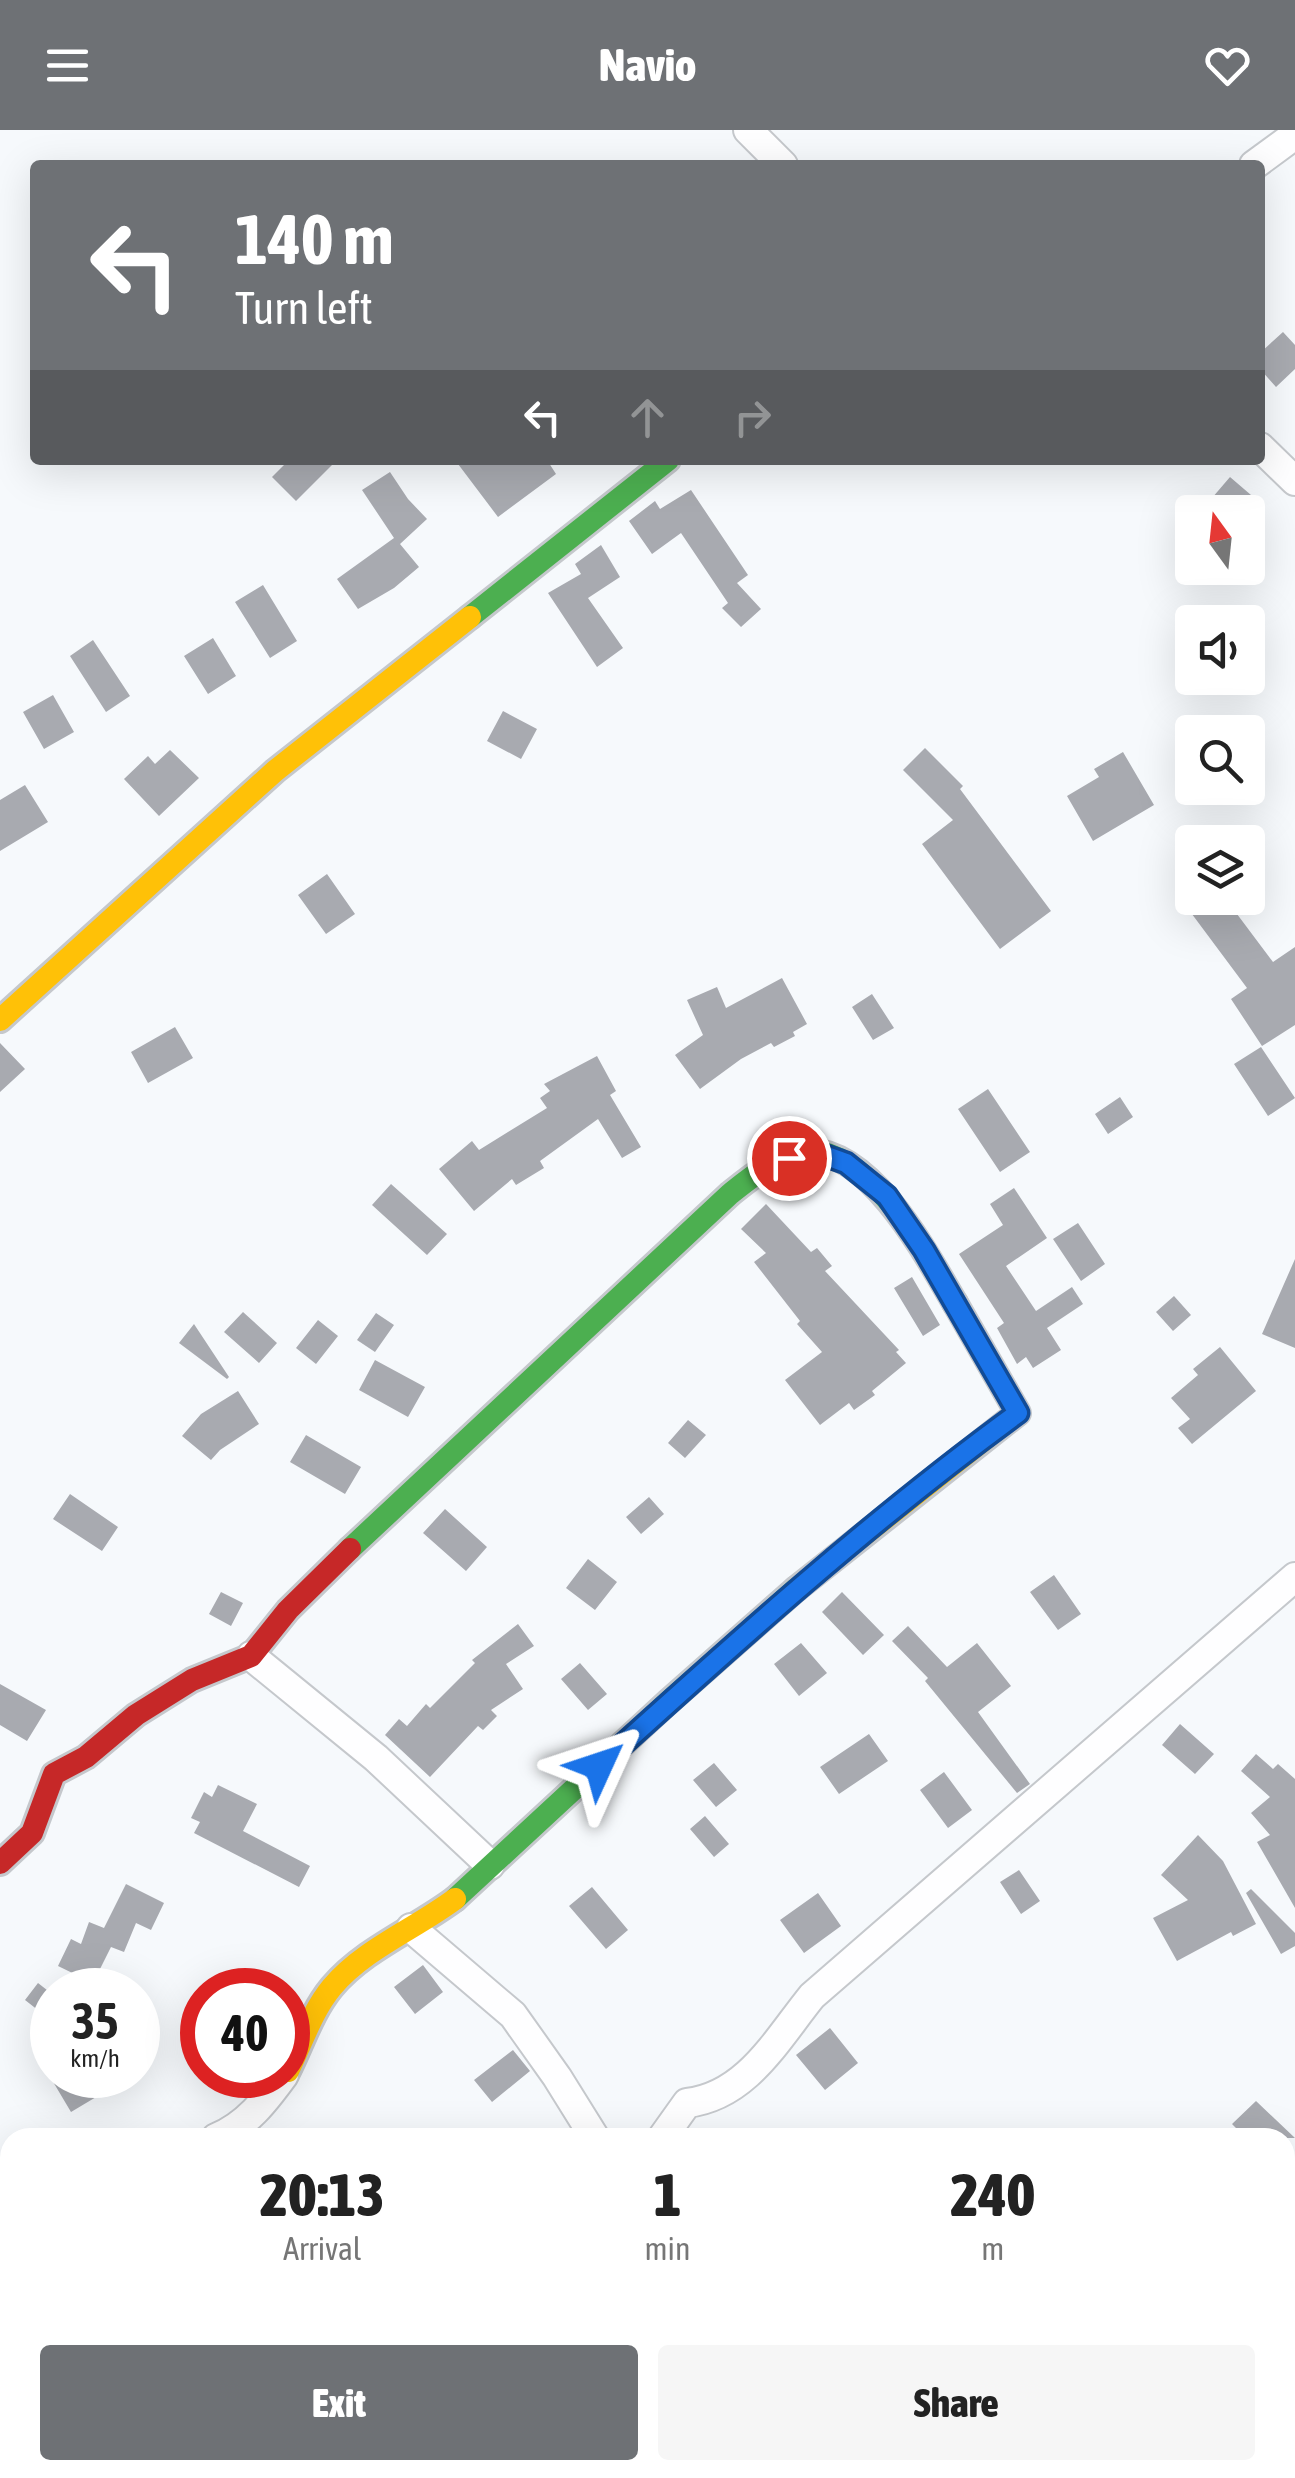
<!DOCTYPE html>
<style>
:root{--surface:#fff;--page:#f6f6f6;--text:#222;--muted:#767676;--accent:#6e7175}
body{margin:0;font-family:"Asap Condensed",sans-serif;background:var(--page);color:var(--text);height:100vh;display:flex;flex-direction:column;font-size:38px;white-space:nowrap}
*{box-sizing:border-box;margin:0}
p{font-size:32px;color:var(--muted)}
.icon{flex:none;width:55px;height:55px;fill:none;stroke:currentColor;stroke-width:2;stroke-linecap:round;stroke-linejoin:round}
.map{position:relative;flex:1;overflow:hidden}
.drawer{position:absolute;left:0px;top:1998px;width:1295px;height:352px;display:flex;flex-direction:column;background:var(--surface);border-radius:30px 30px 0 0;box-shadow:0 10px 40px #0002}
.drawer>*{flex:none}
.hud{position:absolute;left:30px;top:30px;width:1235px;height:305px;border-radius:10px;box-shadow:0 10px 40px #0002;background:#6e7175;color:#fff;overflow:hidden}
.needle{width:65px;rotate:345deg}
.buttons{position:absolute;left:1175px;top:365px;display:grid;gap:20px}
.buttons a{display:grid;place-items:center;width:90px;height:90px;border-radius:10px;background:var(--surface);box-shadow:0 10px 40px #0002;font-size:50px}
.speed{position:absolute;left:30px;top:1838px;display:flex;gap:20px;font-size:50px;font-weight:700;text-align:center}
.speed>*{display:grid;place-content:center;width:130px;height:130px;border-radius:50%;background:var(--surface);box-shadow:0 10px 40px #0002;line-height:1}
.speed small{font-size:25px;font-weight:400}
.speed .limit{border:15px solid #d22;background:#fff;color:#111}
.pin{position:absolute;display:grid;place-items:center;width:85px;height:85px;color:#fff;margin:-42px;border:5px solid #fff;border-radius:50%;box-shadow:0 2px 10px #0007}
.me{position:absolute;width:110px;margin:-55px;rotate:48deg;stroke-linejoin:round;filter:drop-shadow(0 0 8px #0008)}
.turn{display:flex;align-items:center;gap:35px;height:210px;padding:0 40px;font-size:45px}
.turn .icon{width:130px;height:130px;stroke-width:2.5}
.turn b{display:block;font-size:70px;line-height:85px}
.lanes{display:flex;align-items:center;height:95px;padding:0 40px;background:#0003;justify-content:center;gap:50px;direction:ltr}
.lanes .off{opacity:.35}
.eta{display:flex;justify-content:space-evenly;align-items:center;height:170px;text-align:center}
.eta b{font-size:60px;font-weight:800;line-height:70px}
.primary-button{display:flex;gap:20px;margin-top:auto;padding:20px 40px}
.primary-button a{flex:1;height:115px;border-radius:10px;background:var(--accent);color:#fff;font-size:40px;font-weight:800;line-height:115px;text-align:center}
.primary-button a+a{background:var(--page);color:var(--text)}
header{display:flex;justify-content:space-between;align-items:center;height:130px;padding:0 40px;background:var(--accent);color:#fff;font-size:45px;font-weight:800}
.map>svg:first-child{display:block}
.building{fill:#a8aab0}
.lines{fill:none;stroke-linecap:round;stroke-linejoin:round}
.street-casing{stroke:#c5c8cc;stroke-width:32}
.fast-casing{stroke:#c5c8cc;stroke-width:28}
.slow-casing{stroke:#c5c8cc;stroke-width:28}
.jam-casing{stroke:#c5c8cc;stroke-width:28}
.street{stroke:#fefeff;stroke-width:28}
.fast{stroke:#4caf50;stroke-width:22}
.slow{stroke:#ffc107;stroke-width:22}
.jam{stroke:#c62828;stroke-width:22}
.route-casing{stroke:#114b97;stroke-width:25}
.route{stroke:#1a73e8;stroke-width:18}
</style>
<header><svg class="icon" aria-label="menu" viewBox="0 0 24 24"><path d="M4 6h16M4 12h16M4 18h16"/></svg>Navio<svg class="icon" aria-label="heart" viewBox="0 0 24 24"><path d="M12 20l-8-8c-3-5 5-10 8-4 3-6 11-1 8 4z"/></svg></header>
<div class="map">
<svg width="1295" height="2348" viewBox="0 0 1295 2348">
<rect width="100%" height="100%" fill="#f6f9fc"/>
<path class="building" d="M 1283,202 L 1295,215 L 1295,239 L 1276,257 L 1260,239 L 1260,223 Z
M 289,330 L 337,330 L 296,371 L 272,347 Z
M 455,330 L 547,330 L 556,344 L 498,387 Z
M 390,342 L 408,369 L 427,389 L 400,414 L 419,437 L 394,458 L 358,479 L 337,449 L 394,408 L 362,360 Z
M 1230,347 L 1258,371 L 1249,382 L 1200,382 Z
M 691,360 L 748,445 L 737,453 L 761,479 L 741,497 L 722,478 L 728,473 L 681,403 L 652,424 L 629,391 L 655,371 L 660,379 Z
M 601,415 L 620,447 L 588,468 L 623,518 L 597,537 L 548,463 L 581,444 L 575,434 Z
M 263,455 L 297,511 L 270,528 L 235,472 Z
M 213,508 L 236,546 L 208,564 L 184,526 Z
M 93,510 L 130,566 L 106,582 L 70,526 Z
M 53,565 L 74,602 L 44,619 L 23,582 Z
M 503,581 L 537,599 L 521,629 L 487,611 Z
M 925,618 L 963,656 L 960,659 L 1051,781 L 1000,819 L 922,714 L 953,690 L 903,640 Z
M 170,620 L 199,648 L 159,686 L 124,649 L 148,626 L 155,634 Z
M 1123,622 L 1154,675 L 1093,711 L 1067,666 L 1099,647 L 1094,639 Z
M 25,655 L 48,692 L 0,721 L 0,670 Z
M 327,744 L 355,784 L 326,804 L 298,765 Z
M 1180,768 L 1225,768 L 1273,832 L 1295,817 L 1295,895 L 1262,916 L 1231,869 L 1247,858 Z
M 782,848 L 807,894 L 793,902 L 795,906 L 774,917 L 771,913 L 741,929 L 700,959 L 675,925 L 703,905 L 687,870 L 717,857 L 726,878 Z
M 872,864 L 894,898 L 873,910 L 852,877 Z
M 175,897 L 193,928 L 148,953 L 131,922 Z
M 0,913 L 25,939 L 0,962 Z
M 1261,917 L 1295,968 L 1268,986 L 1234,934 Z
M 597,926 L 616,961 L 610,965 L 641,1017 L 622,1028 L 598,989 L 540,1031 L 544,1038 L 516,1055 L 512,1049 L 474,1081 L 439,1039 L 472,1011 L 479,1020 L 547,978 L 540,968 L 550,961 L 544,954 Z
M 988,959 L 1030,1022 L 1000,1042 L 958,979 Z
M 1120,967 L 1133,987 L 1108,1004 L 1095,984 Z
M 391,1054 L 447,1104 L 427,1125 L 372,1075 Z
M 1014,1058 L 1047,1108 L 1006,1136 L 1036,1181 L 1072,1157 L 1083,1174 L 1047,1198 L 1061,1220 L 1033,1238 L 1026,1227 L 1017,1234 L 997,1198 L 1004,1193 L 959,1124 L 1003,1095 L 990,1074 Z
M 766,1074 L 811,1122 L 817,1118 L 832,1136 L 825,1141 L 899,1220 L 896,1222 L 906,1233 L 872,1261 L 875,1265 L 854,1280 L 849,1273 L 820,1295 L 785,1250 L 822,1222 L 797,1194 L 800,1191 L 754,1132 L 766,1123 L 741,1099 Z
M 1078,1093 L 1105,1134 L 1081,1151 L 1053,1109 Z
M 1295,1129 L 1295,1218 L 1262,1204 Z
M 912,1147 L 940,1195 L 923,1206 L 894,1158 Z
M 1174,1166 L 1191,1185 L 1173,1201 L 1156,1182 Z
M 243,1182 L 277,1213 L 259,1233 L 224,1202 Z
M 376,1183 L 394,1195 L 375,1222 L 357,1210 Z
M 318,1190 L 338,1206 L 316,1234 L 296,1218 Z
M 194,1194 L 229,1247 L 227,1249 L 179,1213 Z
M 1220,1217 L 1256,1261 L 1192,1314 L 1178,1298 L 1190,1289 L 1171,1268 L 1198,1245 L 1193,1239 Z
M 375,1230 L 425,1257 L 408,1287 L 359,1260 Z
M 238,1261 L 259,1294 L 220,1320 L 211,1330 L 182,1306 L 201,1284 Z
M 688,1290 L 706,1305 L 685,1328 L 668,1313 Z
M 306,1305 L 361,1337 L 345,1364 L 290,1332 Z
M 70,1364 L 118,1397 L 102,1421 L 53,1389 Z
M 649,1367 L 664,1384 L 641,1404 L 626,1387 Z
M 445,1379 L 487,1417 L 466,1441 L 423,1403 Z
M 588,1429 L 617,1452 L 595,1480 L 566,1458 Z
M 1054,1445 L 1081,1484 L 1058,1500 L 1030,1462 Z
M 221,1462 L 243,1473 L 231,1496 L 209,1484 Z
M 842,1462 L 884,1505 L 863,1525 L 822,1482 Z
M 518,1494 L 534,1516 L 506,1534 L 523,1559 L 491,1580 L 497,1586 L 483,1600 L 478,1596 L 430,1647 L 385,1605 L 399,1589 L 407,1596 L 426,1574 L 430,1578 L 475,1533 L 472,1530 Z
M 908,1496 L 947,1537 L 977,1513 L 1011,1556 L 978,1582 L 1030,1654 L 1017,1663 L 925,1551 L 928,1548 L 892,1511 Z
M 801,1513 L 827,1543 L 799,1566 L 774,1534 Z
M 580,1533 L 607,1564 L 588,1580 L 561,1549 Z
M 0,1554 L 46,1580 L 27,1611 L 0,1595 Z
M 1180,1594 L 1214,1624 L 1195,1644 L 1162,1615 Z
M 869,1604 L 888,1631 L 839,1664 L 820,1637 Z
M 1256,1624 L 1273,1639 L 1278,1634 L 1295,1649 L 1295,1778 L 1257,1712 L 1270,1705 L 1251,1683 L 1270,1667 L 1241,1641 Z
M 714,1633 L 737,1660 L 716,1677 L 693,1650 Z
M 944,1642 L 972,1680 L 948,1698 L 920,1660 Z
M 218,1655 L 257,1674 L 243,1701 L 310,1736 L 299,1757 L 194,1703 L 200,1692 L 191,1688 L 204,1662 L 212,1667 Z
M 705,1686 L 729,1714 L 714,1727 L 690,1699 Z
M 1198,1705 L 1223,1731 L 1256,1794 L 1233,1806 L 1231,1802 L 1177,1831 L 1153,1788 L 1188,1770 L 1161,1745 Z
M 1019,1740 L 1040,1771 L 1021,1784 L 1000,1752 Z
M 126,1754 L 164,1773 L 151,1800 L 136,1793 L 124,1822 L 111,1817 L 93,1853 L 58,1836 L 71,1809 L 81,1814 L 89,1792 L 104,1798 Z
M 592,1757 L 628,1800 L 606,1819 L 569,1776 Z
M 1251,1759 L 1295,1803 L 1295,1816 L 1281,1824 L 1246,1763 Z
M 818,1763 L 841,1796 L 804,1823 L 780,1790 Z
M 423,1835 L 443,1862 L 415,1884 L 394,1857 Z
M 38,1853 L 52,1864 L 52,1891 L 25,1870 Z
M 830,1898 L 858,1933 L 825,1960 L 796,1925 Z
M 513,1920 L 530,1941 L 492,1972 L 474,1950 Z
M 49,1945 L 133,1945 L 71,1982 Z
M 1256,1971 L 1295,2008 L 1246,2008 L 1232,1994 Z"/>
<g class="lines">
<defs>
<path id="street" d="M 748,0 L 783,35
M 1254,35 L 1295,5
M 1260,317 L 1295,351
M 251,1526 L 376,1628 L 490,1735
M 411,1798 L 513,1885 L 557,1947 L 595,2008
M 216,2008 C 247,1995 265,1971 284,1945
M 662,2008 L 687,1973 C 747,1966 777,1909 812,1866 L 1295,1447"/>
<path id="fast" d="M 470,487 L 668,330
M 350,1419 L 730,1064 C 750,1048 784,1020 811,1021 C 874,1024 927,1126 955,1173
M 455,1769 L 668,1572 L 796,1459"/>
<path id="slow" d="M 0,890 L 275,641 L 470,487
M 796,1459 L 1018,1283 L 955,1173
M 288,1941 C 302,1913 312,1881 332,1857 C 364,1819 415,1799 455,1769"/>
<path id="jam" d="M 0,1733 L 32,1703 L 54,1644 L 86,1627 L 136,1585 L 192,1550 L 251,1526 L 288,1480 L 350,1419"/>
</defs>
<use href="#street" class="street-casing"/>
<use href="#fast" class="fast-casing"/>
<use href="#slow" class="slow-casing"/>
<use href="#jam" class="jam-casing"/>
<use href="#street" class="street"/>
<use href="#fast" class="fast"/>
<use href="#slow" class="slow"/>
<use href="#jam" class="jam"/>
</g>
<g class="lines">
<defs>
<path id="route" d="M 599,1636 C 735,1513 870,1391 1018,1283 L 924,1120 L 887,1066 L 846,1033 L 810,1020 L 789,1028"/>
</defs>
<use href="#route" class="route-casing"/>
<use href="#route" class="route"/>
</g>
</svg>
<div class="buttons">
<a><svg class="needle" viewBox="-14 -14 28 28"><path d="M0-13l5 13h-10z" fill="#e53935"/><path d="M0 13l5-13h-10z" fill="#767676"/></svg></a>
<a><svg class="icon" aria-label="sound" viewBox="0 0 24 24"><path d="M4 9h4l5-4v14l-5-4H4zM17 9q2 3 0 6"/></svg></a>
<a><svg class="icon" aria-label="search" viewBox="0 0 24 24"><circle cx="10" cy="10" r="6"/><path d="M15 15l6 6"/></svg></a>
<a><svg class="icon" aria-label="layers" viewBox="0 0 24 24"><path d="M12 4l9 5-9 5-9-5zM3 14l9 5 9-5"/></svg></a>
</div>
<div class="speed"><div>35<small>km/h</small></div><div class="limit">40</div></div>
<div class="pin" style="left:789px;top:1028px;background:#d93025"><svg class="icon" aria-label="arrive" viewBox="0 0 24 24"><path d="M6 21V4h12l-3 4 3 4H6"/></svg></div>
<svg class="me" style="left:599px;top:1636px" viewBox="-20 -20 40 40"><path d="M0-17L14 15 0 8-14 15z" fill="#1a73e8" stroke="#fff" stroke-width="4"/></svg>
<div class="hud">
<div class="turn"><svg class="icon" aria-label="left" viewBox="0 0 24 24"><path d="M17 20v-9H6M10 6l-5 5 5 5"/></svg><div><b>140 m</b>Turn left</div></div>
<div class="lanes"><svg class="icon" aria-label="left" viewBox="0 0 24 24"><path d="M17 20v-9H6M10 6l-5 5 5 5"/></svg><svg class="icon off" aria-label="ahead" viewBox="0 0 24 24"><path d="M12 20V5M6 11l6-6 6 6"/></svg><svg class="icon off" aria-label="right" viewBox="0 0 24 24"><path d="M7 20v-9h11M14 6l5 5-5 5"/></svg></div>
</div>
<section class="drawer">
<div class="eta">
<div><b>20:13</b><p>Arrival</p></div>
<div><b>1</b><p>min</p></div>
<div><b>240</b><p>m</p></div>
</div>
<div class="primary-button"><a>Exit</a><a>Share</a></div>
</section>
</div>
